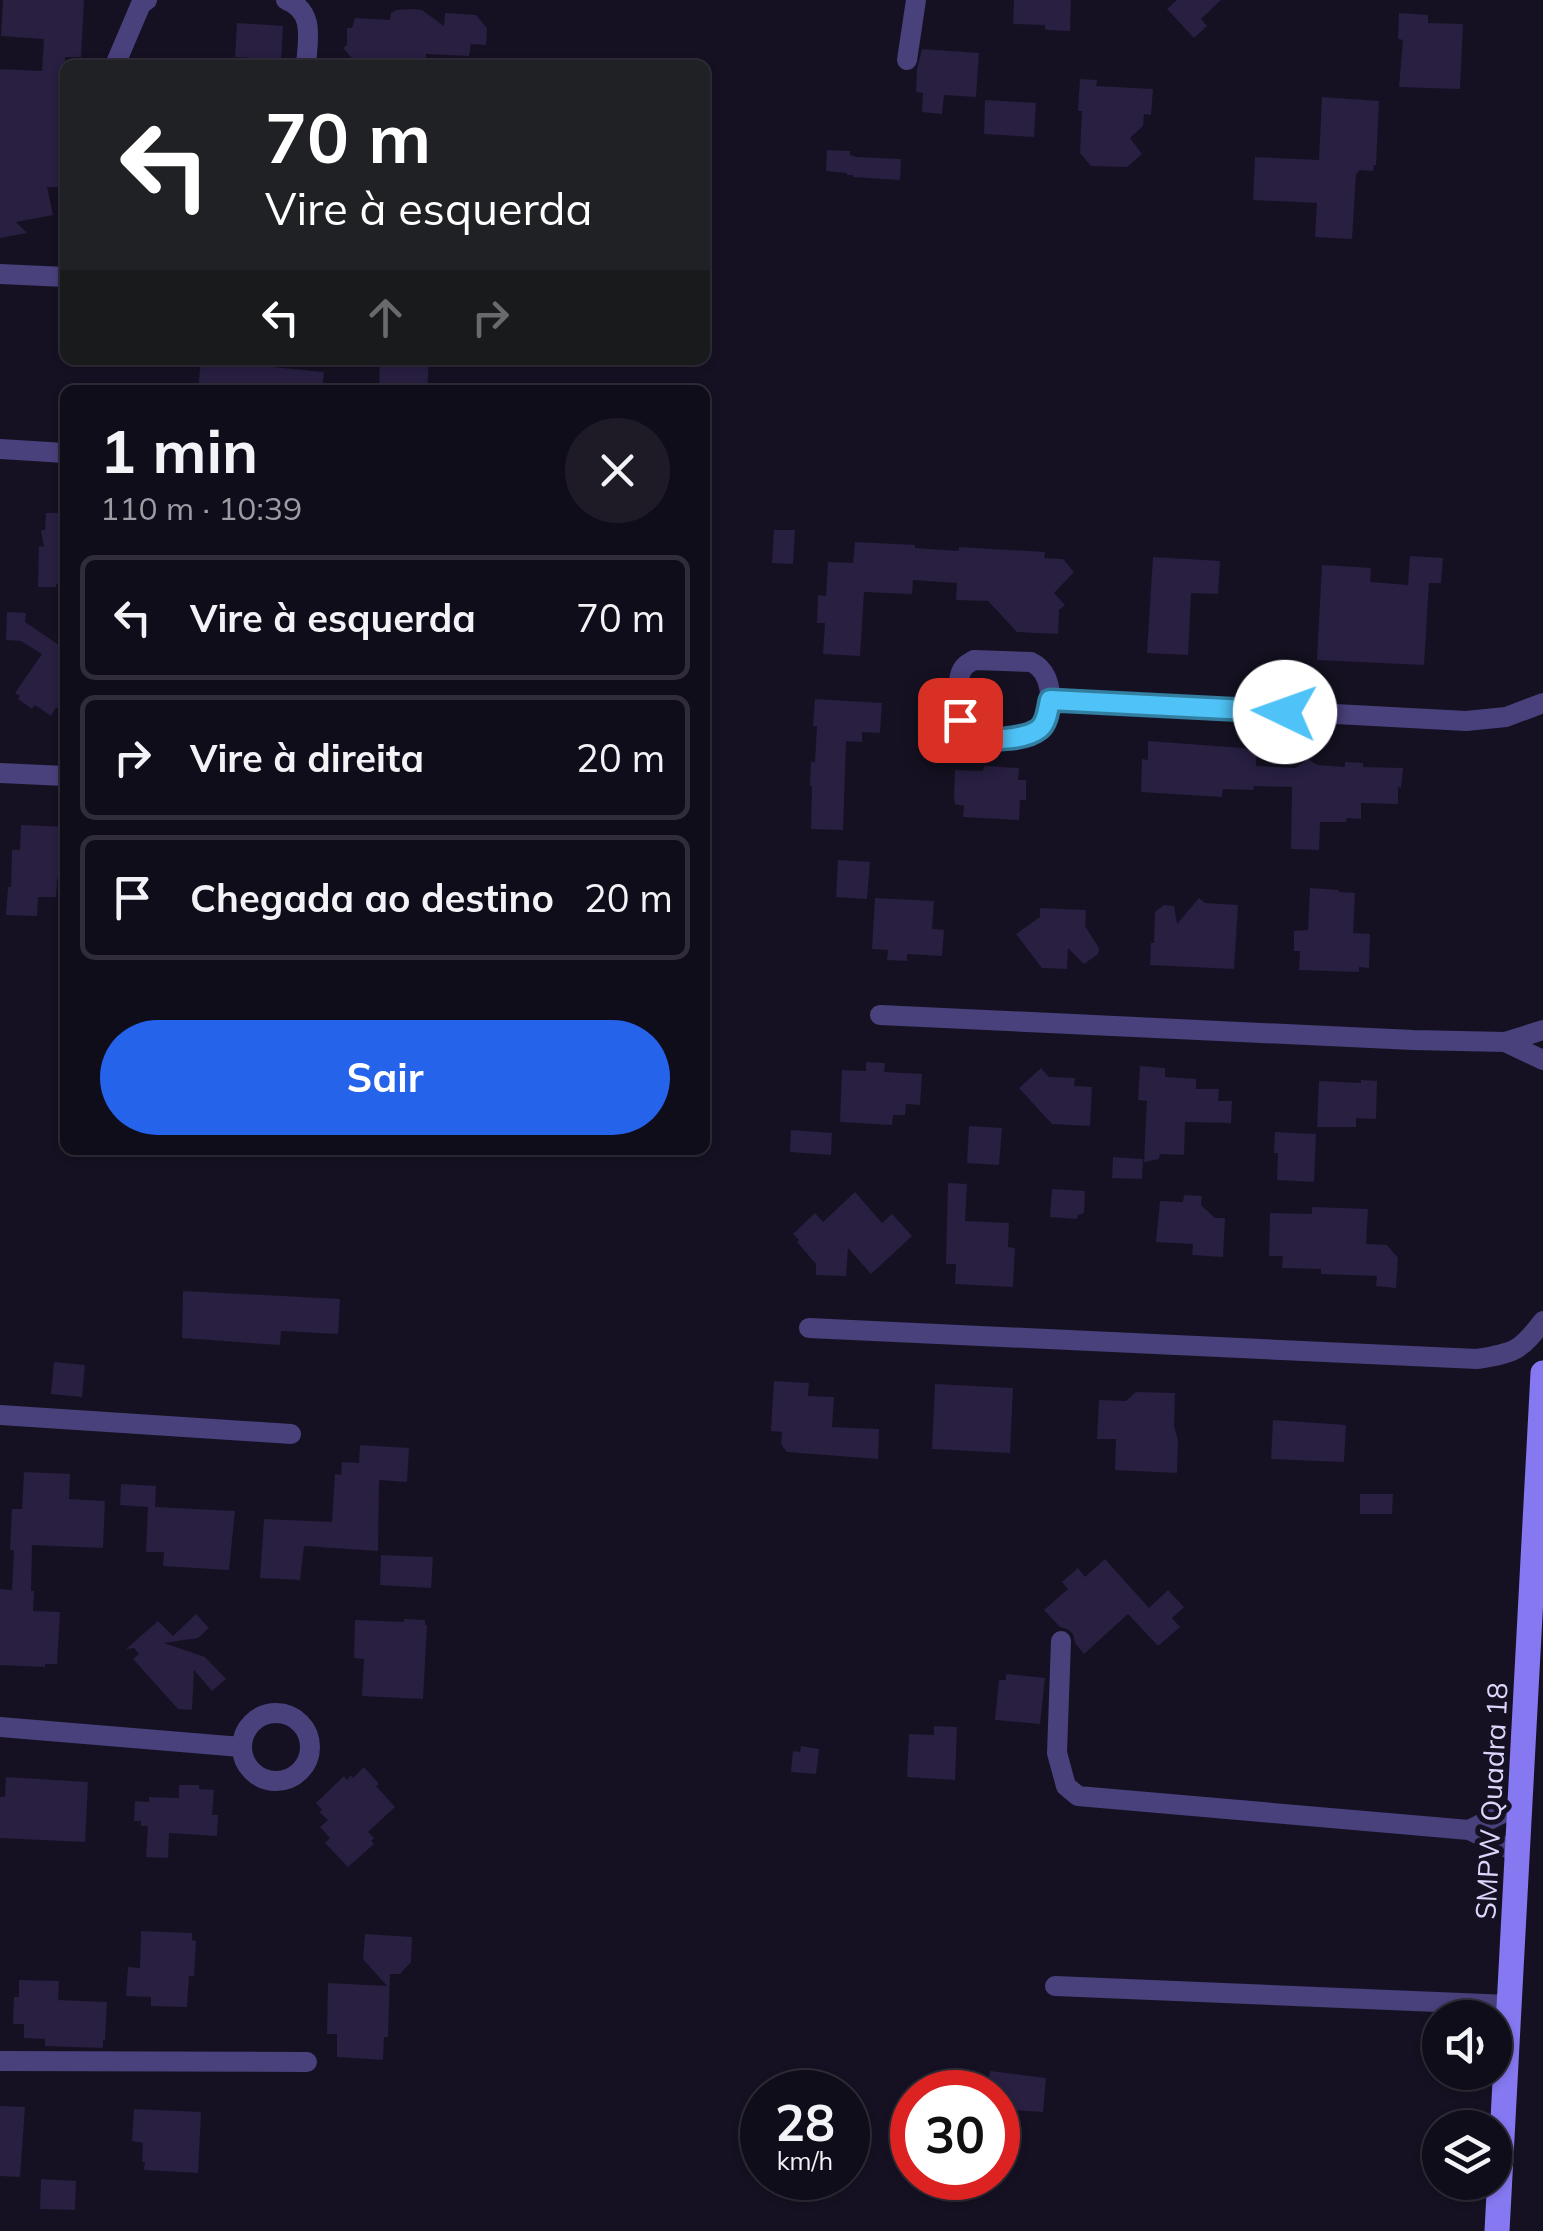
<!DOCTYPE html>
<html lang="pt">
<meta charset="utf-8">
<style>
:root{--surface:#100d1a;--page:#1e1b27;--text:#f1f3f6;--muted:#9c9ca2;--line:#302d39;--accent:#2563eb}
body{margin:0;font-family:Mulish,sans-serif;background:var(--page);color:var(--text);height:100vh;display:flex;flex-direction:column;font-size:38px;white-space:nowrap}
*{box-sizing:border-box;margin:0}
p{font-size:32px;color:var(--muted)}
.icon{flex:none;width:55px;height:55px;fill:none;stroke:currentColor;stroke-width:2;stroke-linecap:round;stroke-linejoin:round}
.map{position:relative;flex:1;overflow:hidden}
.side{position:absolute;left:60px;top:385px;width:650px;height:770px;display:flex;flex-direction:column;background:var(--surface);border-radius:15px;box-shadow:0 2px 8px #0004,0 0 0 2px var(--line)}
.side>*{flex:none}
.hud{position:absolute;left:60px;top:60px;width:650px;height:305px;border-radius:15px;box-shadow:0 2px 8px #0004,0 0 0 2px var(--line);background:#202124;color:#fff;overflow:hidden}
.buttons{position:absolute;left:1422px;top:2000px;display:grid;gap:20px}
.buttons a{display:grid;place-items:center;width:90px;height:90px;border-radius:50%;background:var(--surface);box-shadow:0 2px 8px #0004,0 0 0 2px var(--line);font-size:50px}
.speed{position:absolute;left:740px;top:2070px;display:flex;gap:20px;font-size:50px;font-weight:700;text-align:center}
.speed>*{display:grid;place-content:center;width:130px;height:130px;border-radius:50%;background:var(--surface);box-shadow:0 2px 8px #0004,0 0 0 2px var(--line);line-height:1}
.speed small{font-size:25px;font-weight:400}
.speed .limit{border:15px solid #d22;background:#fff;color:#111}
.pin{position:absolute;display:grid;place-items:center;width:85px;height:85px;color:#fff;margin:-42px;border-radius:20px;box-shadow:0 5px 15px #0006}
.me{position:absolute;width:110px;margin:-55px;rotate:273deg;stroke-linejoin:round;filter:drop-shadow(0 0 8px #0008)}
.turn{display:flex;align-items:center;gap:35px;height:210px;padding:0 40px;font-size:45px}
.turn .icon{width:130px;height:130px;stroke-width:2.5}
.turn b{display:block;font-size:70px;line-height:85px}
.lanes{display:flex;align-items:center;height:95px;padding:0 40px;background:#0003;justify-content:center;gap:50px;direction:ltr}
.lanes .off{opacity:.35}
.round{display:grid;place-items:center;flex:none;width:105px;height:105px;border-radius:52px;background:var(--page)}
.summary{display:flex;align-items:center;justify-content:space-between;height:170px;padding:0 40px}
h1{font-size:60px;font-weight:700;line-height:75px}
.button{display:flex;gap:20px;margin-top:auto;padding:20px 40px}
.button a{flex:1;height:115px;border-radius:60px;background:var(--accent);color:#fff;font-size:40px;font-weight:700;line-height:115px;text-align:center}
ul{padding:0;list-style:none}
li{display:flex;align-items:center;gap:30px;height:125px;margin:0 20px 15px;padding:0 20px;border:5px solid var(--line);border-radius:15px}
li div{flex:1}
li b{display:block;font-size:38px}
li em{font-style:normal}
.map>svg:first-child{display:block}
.building{fill:#281f41}
.lines{fill:none;stroke-linecap:round;stroke-linejoin:round}
.street{stroke:#48417c;stroke-width:20}
.secondary{stroke:#8578f0;stroke-width:25}
.route-casing{stroke:#337fa1;stroke-width:25}
.route{stroke:#4fc3f7;stroke-width:18}
.labels{text-anchor:middle;dominant-baseline:central;stroke-width:10;stroke-linejoin:round;paint-order:stroke}
.street-label{font-size:28px;fill:#ddd6fa;stroke:#151122}
</style>
<div class="map">
<svg width="1543" height="2231" viewBox="0 0 1543 2231">
<rect width="100%" height="100%" fill="#151122"/>
<path class="building" d="M 3,0 L 84,0 L 81,57 L 65,57 L 65,93 L 58,187 L 47,187 L 53,215 L 16,222 L 27,233 L 0,238 L 0,69 L 42,71 L 44,39 L 1,36 Z
M 1014,0 L 1071,0 L 1070,31 L 1048,30 L 1045,29 L 1045,25 L 1013,24 Z
M 1177,0 L 1221,0 L 1201,19 L 1207,26 L 1194,38 L 1167,9 Z
M 412,9 L 422,10 L 444,26 L 445,13 L 476,15 L 487,28 L 486,45 L 471,44 L 469,56 L 426,54 L 426,65 L 358,65 L 343,48 L 347,45 L 347,28 L 352,28 L 355,18 L 390,20 L 391,13 L 396,10 Z
M 1399,13 L 1428,15 L 1428,23 L 1463,24 L 1460,89 L 1399,87 L 1403,40 L 1398,39 Z
M 237,23 L 283,26 L 281,60 L 235,57 Z
M 922,49 L 979,53 L 976,97 L 944,95 L 942,114 L 922,112 L 923,93 L 916,92 L 917,69 Z
M 1080,79 L 1097,80 L 1096,86 L 1153,89 L 1151,115 L 1144,114 L 1143,126 L 1130,138 L 1142,154 L 1127,167 L 1091,166 L 1080,153 L 1082,111 L 1078,111 Z
M 1322,97 L 1379,101 L 1376,165 L 1374,165 L 1373,171 L 1360,170 L 1356,174 L 1352,239 L 1315,237 L 1317,203 L 1253,200 L 1255,157 L 1319,160 Z
M 985,100 L 1036,103 L 1034,137 L 984,134 Z
M 827,150 L 850,151 L 850,155 L 857,157 L 901,159 L 900,180 L 853,177 L 853,175 L 847,175 L 847,173 L 826,171 Z
M 201,360 L 324,372 L 322,390 L 198,390 Z
M 380,360 L 429,360 L 427,390 L 379,390 Z
M 46,513 L 65,513 L 65,585 L 56,584 L 56,587 L 38,587 L 39,546 L 44,547 L 41,530 L 45,530 Z
M 774,530 L 795,530 L 793,564 L 772,563 Z
M 855,542 L 915,545 L 915,548 L 959,551 L 959,547 L 1045,552 L 1044,558 L 1063,559 L 1074,572 L 1054,593 L 1065,605 L 1059,610 L 1058,634 L 1017,632 L 988,601 L 956,600 L 957,583 L 913,580 L 912,594 L 864,592 L 860,656 L 823,654 L 825,623 L 817,623 L 818,595 L 826,596 L 828,562 L 853,563 Z
M 1410,556 L 1443,558 L 1441,583 L 1429,583 L 1424,665 L 1317,660 L 1322,565 L 1371,568 L 1370,582 L 1408,585 Z
M 1153,557 L 1220,561 L 1218,594 L 1191,593 L 1188,655 L 1147,653 Z
M 7,612 L 26,613 L 25,622 L 65,649 L 65,713 L 56,707 L 51,716 L 35,705 L 32,709 L 18,699 L 20,696 L 15,693 L 42,654 L 21,641 L 6,640 Z
M 815,699 L 882,703 L 880,733 L 862,732 L 862,742 L 846,741 L 843,830 L 811,829 L 812,786 L 810,786 L 811,762 L 815,762 L 817,726 L 813,726 Z
M 1148,741 L 1256,749 L 1256,766 L 1295,768 L 1308,759 L 1317,765 L 1345,767 L 1345,762 L 1363,763 L 1363,767 L 1403,768 L 1401,788 L 1398,787 L 1398,804 L 1361,803 L 1361,819 L 1347,818 L 1346,822 L 1320,822 L 1319,850 L 1291,849 L 1292,787 L 1254,786 L 1253,790 L 1223,789 L 1222,797 L 1141,792 L 1142,759 L 1148,760 Z
M 984,766 L 1019,768 L 1018,780 L 1026,780 L 1026,800 L 1020,800 L 1019,820 L 963,817 L 964,806 L 955,804 L 954,796 L 955,770 L 983,771 Z
M 21,825 L 65,827 L 65,879 L 57,879 L 56,897 L 38,897 L 37,916 L 6,915 L 8,887 L 11,887 L 12,850 L 20,850 Z
M 838,860 L 870,862 L 867,899 L 836,897 Z
M 1310,888 L 1339,890 L 1339,892 L 1355,893 L 1353,933 L 1370,934 L 1369,968 L 1359,967 L 1359,972 L 1299,970 L 1300,951 L 1294,951 L 1294,931 L 1308,930 Z
M 875,898 L 934,901 L 932,929 L 944,930 L 942,956 L 907,954 L 907,961 L 887,960 L 888,950 L 872,949 Z
M 1199,898 L 1205,903 L 1238,905 L 1234,969 L 1150,965 L 1151,943 L 1154,943 L 1155,912 L 1164,905 L 1174,906 L 1177,924 Z
M 1040,908 L 1086,910 L 1085,926 L 1099,948 L 1098,954 L 1084,964 L 1068,948 L 1067,969 L 1042,968 L 1016,934 L 1040,917 Z
M 866,1062 L 885,1063 L 884,1072 L 922,1074 L 920,1105 L 906,1104 L 905,1115 L 893,1115 L 892,1125 L 840,1122 L 842,1070 L 866,1071 Z
M 1140,1066 L 1165,1068 L 1165,1077 L 1196,1079 L 1196,1089 L 1219,1089 L 1218,1101 L 1232,1101 L 1231,1123 L 1185,1122 L 1184,1155 L 1160,1154 L 1159,1159 L 1144,1162 L 1147,1101 L 1138,1100 Z
M 1041,1068 L 1049,1077 L 1075,1078 L 1074,1086 L 1092,1087 L 1090,1126 L 1052,1124 L 1019,1088 Z
M 1361,1080 L 1377,1081 L 1376,1119 L 1356,1118 L 1356,1127 L 1317,1127 L 1319,1081 L 1361,1083 Z
M 969,1126 L 1002,1128 L 999,1165 L 967,1163 Z
M 791,1130 L 832,1133 L 831,1155 L 790,1152 Z
M 1275,1132 L 1316,1134 L 1314,1182 L 1277,1180 L 1278,1153 L 1274,1153 Z
M 1113,1157 L 1143,1159 L 1142,1179 L 1112,1178 Z
M 948,1183 L 967,1184 L 965,1221 L 1009,1223 L 1008,1247 L 1015,1248 L 1013,1287 L 955,1284 L 956,1264 L 946,1264 Z
M 1052,1189 L 1085,1191 L 1084,1213 L 1078,1215 L 1077,1219 L 1050,1217 Z
M 855,1192 L 882,1223 L 892,1214 L 912,1236 L 871,1274 L 848,1248 L 846,1276 L 816,1275 L 816,1264 L 797,1242 L 799,1240 L 793,1234 L 815,1213 L 823,1222 Z
M 1184,1195 L 1202,1196 L 1201,1205 L 1215,1218 L 1225,1218 L 1223,1257 L 1192,1255 L 1193,1244 L 1156,1242 L 1160,1201 L 1183,1202 Z
M 1312,1207 L 1368,1209 L 1366,1244 L 1387,1245 L 1398,1258 L 1396,1288 L 1376,1286 L 1377,1276 L 1321,1274 L 1321,1269 L 1282,1268 L 1283,1256 L 1269,1256 L 1270,1213 L 1312,1214 Z
M 183,1291 L 340,1299 L 338,1334 L 281,1331 L 280,1345 L 182,1338 Z
M 54,1362 L 85,1365 L 82,1397 L 51,1394 Z
M 774,1381 L 809,1383 L 808,1396 L 834,1397 L 832,1427 L 879,1429 L 878,1459 L 787,1452 L 781,1444 L 782,1432 L 771,1431 Z
M 935,1384 L 1013,1388 L 1010,1453 L 932,1449 Z
M 1136,1392 L 1175,1393 L 1174,1426 L 1178,1440 L 1177,1473 L 1115,1470 L 1116,1439 L 1097,1439 L 1099,1400 L 1126,1401 Z
M 1273,1420 L 1346,1425 L 1344,1462 L 1271,1459 Z
M 360,1445 L 409,1448 L 407,1482 L 379,1480 L 378,1551 L 304,1546 L 300,1580 L 260,1578 L 264,1519 L 332,1522 L 335,1474 L 341,1475 L 342,1462 L 359,1463 Z
M 24,1472 L 70,1474 L 69,1499 L 105,1501 L 103,1548 L 32,1545 L 31,1591 L 34,1591 L 33,1611 L 60,1612 L 57,1664 L 45,1664 L 45,1667 L 0,1665 L 0,1589 L 12,1590 L 14,1550 L 10,1550 L 12,1509 L 22,1509 Z
M 121,1484 L 156,1486 L 155,1507 L 235,1511 L 229,1570 L 163,1566 L 164,1552 L 146,1552 L 148,1507 L 120,1505 Z
M 1360,1494 L 1393,1494 L 1392,1514 L 1360,1514 Z
M 381,1555 L 433,1557 L 431,1588 L 380,1585 Z
M 1105,1559 L 1149,1608 L 1168,1590 L 1184,1607 L 1172,1618 L 1180,1627 L 1158,1646 L 1128,1614 L 1084,1654 L 1075,1643 L 1073,1634 L 1067,1629 L 1060,1627 L 1044,1610 L 1068,1589 L 1062,1582 L 1078,1568 L 1085,1577 Z
M 196,1614 L 209,1628 L 198,1638 L 164,1643 L 205,1657 L 226,1679 L 212,1691 L 194,1670 L 192,1710 L 178,1709 L 133,1659 L 139,1654 L 134,1648 L 126,1649 L 158,1621 L 173,1636 Z
M 404,1619 L 425,1620 L 425,1625 L 427,1625 L 423,1699 L 362,1696 L 364,1659 L 354,1658 L 355,1620 L 404,1622 Z
M 1006,1674 L 1045,1678 L 1040,1724 L 995,1720 L 999,1680 L 1006,1680 Z
M 934,1726 L 957,1727 L 955,1780 L 907,1777 L 909,1734 L 934,1735 Z
M 801,1746 L 819,1749 L 816,1774 L 791,1772 L 793,1751 L 800,1752 Z
M 364,1767 L 379,1784 L 376,1786 L 395,1807 L 368,1832 L 374,1838 L 371,1841 L 374,1844 L 348,1867 L 325,1843 L 330,1838 L 320,1827 L 328,1820 L 319,1812 L 322,1810 L 316,1803 L 344,1776 L 347,1780 L 351,1775 L 353,1778 Z
M 6,1777 L 88,1782 L 85,1842 L 0,1838 L 0,1797 L 5,1797 Z
M 179,1785 L 199,1785 L 199,1789 L 214,1790 L 212,1815 L 218,1815 L 217,1836 L 169,1833 L 168,1858 L 146,1857 L 148,1826 L 141,1826 L 141,1821 L 134,1821 L 135,1801 L 149,1802 L 149,1797 L 179,1798 Z
M 141,1931 L 192,1933 L 192,1940 L 196,1941 L 194,1976 L 189,1976 L 187,2007 L 151,2006 L 151,1997 L 126,1996 L 128,1967 L 140,1968 Z
M 365,1934 L 412,1937 L 411,1962 L 400,1974 L 390,1974 L 388,2037 L 384,2037 L 383,2060 L 337,2057 L 337,2034 L 327,2034 L 328,1983 L 387,1986 L 363,1959 Z
M 19,1980 L 59,1981 L 58,2000 L 107,2002 L 105,2040 L 103,2040 L 103,2048 L 45,2046 L 45,2039 L 24,2038 L 24,2024 L 13,2024 L 14,1997 L 19,1997 Z
M 990,2071 L 1046,2078 L 1043,2112 L 998,2109 L 998,2092 L 987,2092 Z
M 0,2106 L 25,2107 L 20,2177 L 0,2176 Z
M 134,2109 L 201,2112 L 198,2173 L 144,2170 L 145,2162 L 142,2162 L 143,2143 L 132,2141 Z
M 41,2179 L 76,2181 L 75,2210 L 40,2209 Z"/>
<g class="lines">
<path class="street" d="M 286,0 C 315,11 308,39 306,65
M 907,60 L 916,0
M 115,65 L 141,4 L 147,0
M 0,274 L 65,277
M 0,449 L 65,453
M 1051,699 C 1049,683 1046,669 1031,662 L 974,660 C 969,663 965,664 962,670 C 956,679 958,723 965,731 C 978,744 1027,740 1040,728 C 1047,722 1048,709 1051,699 L 1466,721 L 1506,717 L 1543,703
M 0,773 L 65,776
M 880,1015 L 1413,1040 L 1505,1042 L 1543,1030
M 1505,1042 L 1543,1060
M 809,1328 L 1477,1359 C 1515,1353 1520,1351 1543,1321
M 0,1415 L 291,1434
M 1061,1641 L 1057,1753 L 1066,1786 L 1078,1796 L 1469,1830 L 1521,1804
M242 1747a34 34 0 1 1 68 0a34 34 0 1 1-68 0Z
M 0,1727 L 241,1747
M 1469,1830 L 1518,1853
M 1055,1986 L 1509,2005
M 0,2061 L 307,2062"/>
<path class="secondary" d="M 1497,2231 L 1543,1373"/>
</g>
<g class="lines">
<defs>
<path id="route" d="M 960,720 C 962,725 963,729 968,733 C 981,743 1026,740 1039,729 C 1047,723 1048,709 1050,700 L 1285,712"/>
</defs>
<use href="#route" class="route-casing"/>
<use href="#route" class="route"/>
</g>
<g class="labels">
<g class="street-label">
<text transform="translate(1491 1801) rotate(-87)">SMPW Quadra 18</text>
</g>
</g>
</svg>
<div class="buttons">
<a><svg class="icon" aria-label="sound" viewBox="0 0 24 24"><path d="M4 9h4l5-4v14l-5-4H4zM17 9q2 3 0 6"/></svg></a>
<a><svg class="icon" aria-label="layers" viewBox="0 0 24 24"><path d="M12 4l9 5-9 5-9-5zM3 14l9 5 9-5"/></svg></a>
</div>
<div class="speed"><div>28<small>km/h</small></div><div class="limit">30</div></div>
<div class="pin" style="left:960px;top:720px;background:#d93025"><svg class="icon" aria-label="arrive" viewBox="0 0 24 24"><path d="M6 21V4h12l-3 4 3 4H6"/></svg></div>
<svg class="me" style="left:1285px;top:712px" viewBox="-20 -20 40 40"><circle r="19" fill="#fff"/><path d="M0-13L10 11 0 6-10 11z" fill="#4fc3f7"/></svg>
<div class="hud">
<div class="turn"><svg class="icon" aria-label="left" viewBox="0 0 24 24"><path d="M17 20v-9H6M10 6l-5 5 5 5"/></svg><div><b>70 m</b>Vire à esquerda</div></div>
<div class="lanes"><svg class="icon" aria-label="left" viewBox="0 0 24 24"><path d="M17 20v-9H6M10 6l-5 5 5 5"/></svg><svg class="icon off" aria-label="ahead" viewBox="0 0 24 24"><path d="M12 20V5M6 11l6-6 6 6"/></svg><svg class="icon off" aria-label="right" viewBox="0 0 24 24"><path d="M7 20v-9h11M14 6l5 5-5 5"/></svg></div>
</div>
<section class="side">
<div class="summary"><div><h1>1 min</h1><p>110 m · 10:39</p></div><a class="round"><svg class="icon" aria-label="close" viewBox="0 0 24 24"><path d="M6 6l12 12M18 6L6 18"/></svg></a></div>
<ul>
<li><svg class="icon" aria-label="left" viewBox="0 0 24 24"><path d="M17 20v-9H6M10 6l-5 5 5 5"/></svg><div><b>Vire à esquerda</b></div><em>70 m</em></li>
<li><svg class="icon" aria-label="right" viewBox="0 0 24 24"><path d="M7 20v-9h11M14 6l5 5-5 5"/></svg><div><b>Vire à direita</b></div><em>20 m</em></li>
<li><svg class="icon" aria-label="arrive" viewBox="0 0 24 24"><path d="M6 21V4h12l-3 4 3 4H6"/></svg><div><b>Chegada ao destino</b></div><em>20 m</em></li>
</ul>
<div class="button"><a>Sair</a></div>
</section>
</div>
